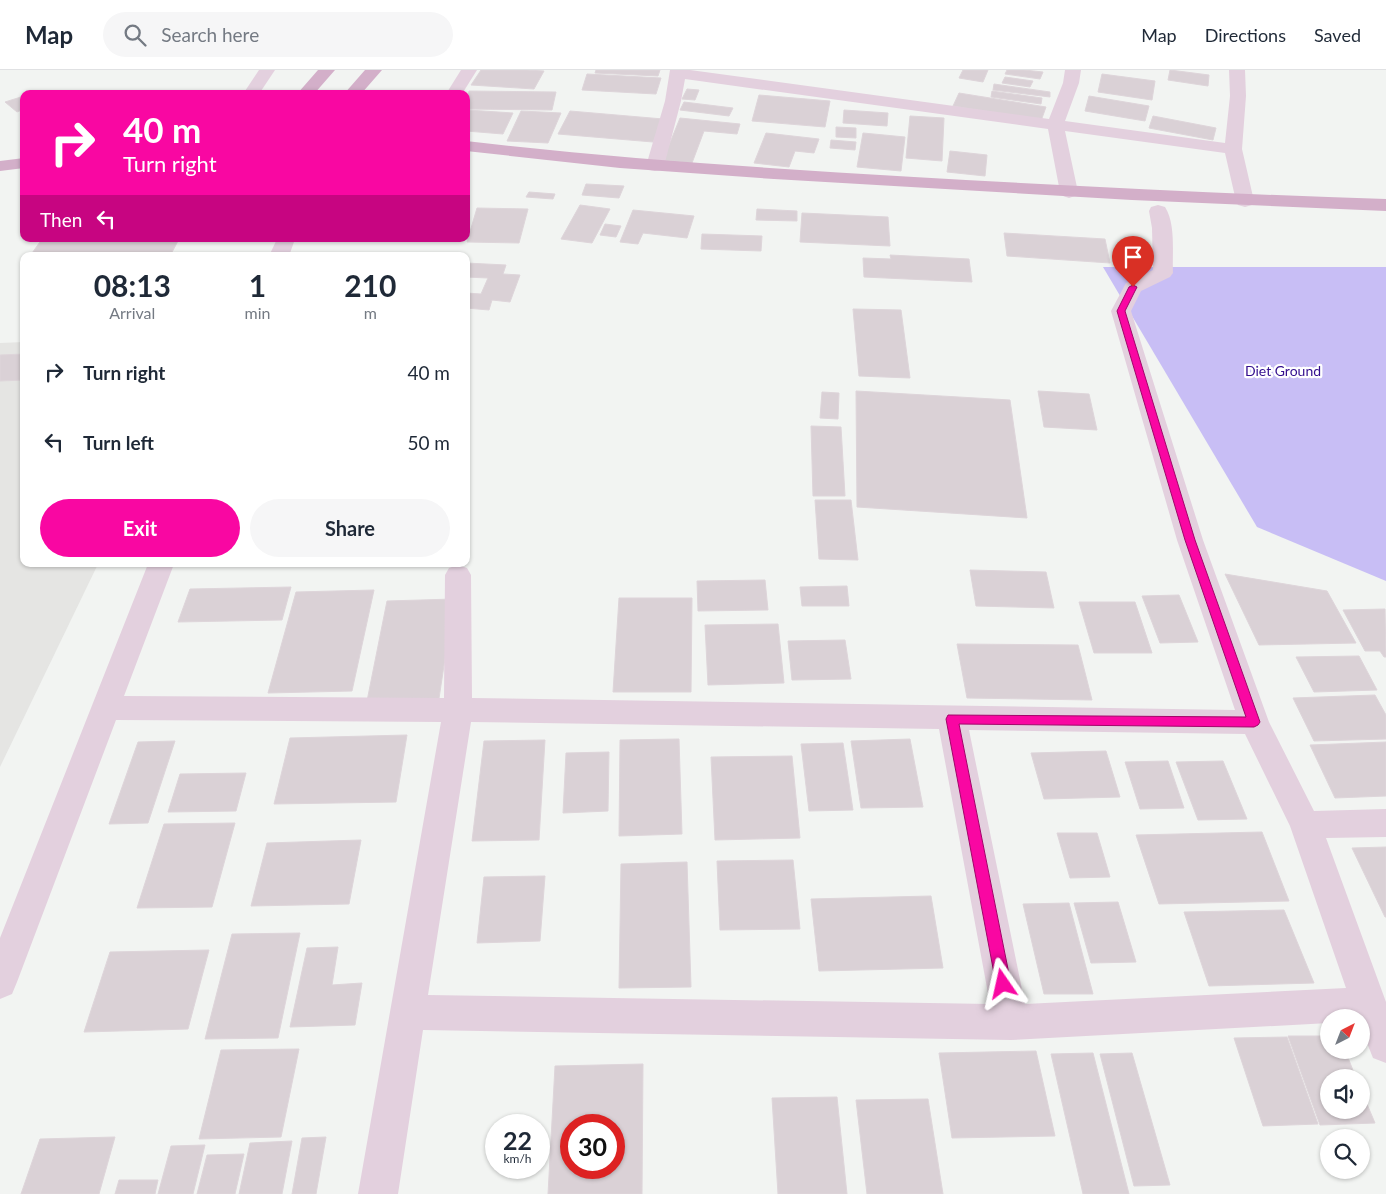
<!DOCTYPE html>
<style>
:root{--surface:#fff;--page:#f6f6f7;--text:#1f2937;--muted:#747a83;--line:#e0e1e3;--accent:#f907a2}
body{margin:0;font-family:Lato,sans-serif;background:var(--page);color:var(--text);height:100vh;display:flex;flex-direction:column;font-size:19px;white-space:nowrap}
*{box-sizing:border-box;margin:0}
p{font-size:16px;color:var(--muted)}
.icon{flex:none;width:28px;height:28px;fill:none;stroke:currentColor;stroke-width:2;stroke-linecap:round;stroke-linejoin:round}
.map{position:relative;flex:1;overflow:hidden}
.panel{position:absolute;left:20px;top:182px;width:450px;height:315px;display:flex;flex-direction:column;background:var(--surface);border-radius:10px;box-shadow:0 1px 4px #0004}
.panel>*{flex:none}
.banner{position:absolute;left:20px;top:20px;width:450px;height:152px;border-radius:10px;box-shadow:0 1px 4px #0004;background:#f907a2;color:#fff;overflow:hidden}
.needle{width:32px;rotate:42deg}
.controls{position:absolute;left:1320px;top:939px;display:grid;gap:10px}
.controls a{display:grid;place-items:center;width:50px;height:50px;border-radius:50%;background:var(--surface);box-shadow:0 1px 4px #0004;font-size:25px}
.speed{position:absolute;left:485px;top:1044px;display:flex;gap:10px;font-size:25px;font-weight:700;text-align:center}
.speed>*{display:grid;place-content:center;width:65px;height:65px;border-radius:50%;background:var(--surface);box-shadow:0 1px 4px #0004;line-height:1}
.speed small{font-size:12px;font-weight:400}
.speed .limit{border:8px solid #d22;background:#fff;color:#111}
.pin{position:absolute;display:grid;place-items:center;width:42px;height:42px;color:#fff;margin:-51px -21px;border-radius:50% 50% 50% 0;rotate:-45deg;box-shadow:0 0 5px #0007}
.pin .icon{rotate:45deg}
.me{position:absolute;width:55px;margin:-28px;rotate:349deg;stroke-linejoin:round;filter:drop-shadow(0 0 4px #0008)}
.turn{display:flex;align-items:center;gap:18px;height:105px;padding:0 20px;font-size:22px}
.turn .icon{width:65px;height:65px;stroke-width:2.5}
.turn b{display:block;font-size:35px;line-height:42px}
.then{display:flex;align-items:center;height:48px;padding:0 20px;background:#0003;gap:10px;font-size:19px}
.eta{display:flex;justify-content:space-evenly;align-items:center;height:85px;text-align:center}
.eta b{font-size:30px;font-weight:700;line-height:35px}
.cta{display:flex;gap:10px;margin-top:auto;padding:10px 20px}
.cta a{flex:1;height:58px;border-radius:30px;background:var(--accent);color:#fff;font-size:20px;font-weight:700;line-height:58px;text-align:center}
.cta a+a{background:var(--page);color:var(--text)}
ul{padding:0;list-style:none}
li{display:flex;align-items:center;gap:15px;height:70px;padding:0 20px}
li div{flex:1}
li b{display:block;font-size:19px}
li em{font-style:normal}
header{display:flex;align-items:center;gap:30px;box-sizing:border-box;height:70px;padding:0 25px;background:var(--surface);border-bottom:1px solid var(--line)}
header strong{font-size:24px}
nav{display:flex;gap:28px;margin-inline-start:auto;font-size:18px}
.search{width:350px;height:45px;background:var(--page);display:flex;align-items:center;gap:12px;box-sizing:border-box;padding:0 18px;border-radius:28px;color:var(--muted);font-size:19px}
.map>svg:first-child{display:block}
.education{fill:#e5e5e3}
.green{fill:#c8bef5}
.building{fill:#dad1d6;stroke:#ded5da;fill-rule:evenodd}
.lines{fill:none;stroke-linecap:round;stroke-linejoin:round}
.minor{fill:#e3d0de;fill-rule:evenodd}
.major{fill:#d3afc9;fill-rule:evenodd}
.route{fill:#f907a2;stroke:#a20569}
.labels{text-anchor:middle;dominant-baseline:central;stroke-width:4.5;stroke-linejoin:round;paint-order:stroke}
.park-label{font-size:14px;fill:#330e8e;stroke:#fff}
</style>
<header>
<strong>Map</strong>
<div class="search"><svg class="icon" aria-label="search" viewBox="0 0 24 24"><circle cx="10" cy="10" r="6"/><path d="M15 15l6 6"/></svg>Search here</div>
<nav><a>Map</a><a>Directions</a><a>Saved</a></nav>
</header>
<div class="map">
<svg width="1386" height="1124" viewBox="0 0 1386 1124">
<rect width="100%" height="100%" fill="#f2f4f2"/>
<path class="education" d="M 24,272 L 24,494 L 98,494 L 0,697 L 0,273 Z"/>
<path class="green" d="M 1103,197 L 1386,197 L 1386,511 L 1257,457 Z"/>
<path class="building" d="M 481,0 L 527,0 L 544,1 L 534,19 L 471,15 Z
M 596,0 L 660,0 L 658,6 L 595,3 Z
M 963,0 L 988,0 L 983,12 L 959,8 Z
M 1007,0 L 1024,0 L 1043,2 L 1040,9 L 1005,4 Z
M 1170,0 L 1209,5 L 1208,16 L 1168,10 Z
M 587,4 L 661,8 L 656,24 L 582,20 Z
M 1102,4 L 1155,11 L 1152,30 L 1098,22 Z
M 1005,7 L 1033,11 L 1030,17 L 1002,13 Z
M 994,14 L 1050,22 L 1050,27 L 993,20 Z
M 687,19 L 699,20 L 695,30 L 682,29 Z
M 469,21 L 556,22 L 552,40 L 466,39 Z
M 992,21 L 1042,28 L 1041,34 L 991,27 Z
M 959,23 L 1046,37 L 1041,51 L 953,36 Z
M 759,25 L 830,31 L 825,57 L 752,51 Z
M 24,26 L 24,39 L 17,42 L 5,32 Z
M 1089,26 L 1149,36 L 1145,51 L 1085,41 Z
M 684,32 L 733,38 L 729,46 L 680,40 Z
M 468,40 L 513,43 L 503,64 L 466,61 L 466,44 Z
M 844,40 L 888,43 L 887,56 L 843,53 Z
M 521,41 L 561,43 L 548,73 L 507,71 Z
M 570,41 L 663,49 L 653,72 L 558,64 Z
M 910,46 L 944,48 L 942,91 L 906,88 Z
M 1153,46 L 1216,58 L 1213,70 L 1149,58 Z
M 680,48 L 740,54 L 737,64 L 704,61 L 692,93 L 663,90 Z
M 836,57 L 856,58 L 856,68 L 836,67 Z
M 766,63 L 819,69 L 814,83 L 795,81 L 789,97 L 754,93 Z
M 863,63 L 905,67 L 901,101 L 857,97 Z
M 831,70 L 856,72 L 855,80 L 830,78 Z
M 950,81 L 987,85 L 985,106 L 947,102 Z
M 586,114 L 624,116 L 619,128 L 582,125 Z
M 529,122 L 555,124 L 553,129 L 526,127 Z
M 580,135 L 610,139 L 592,173 L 561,169 Z
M 477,138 L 528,139 L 519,173 L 467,172 Z
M 757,139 L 797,141 L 797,151 L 756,150 Z
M 633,140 L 694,146 L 687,168 L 643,163 L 638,174 L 620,172 Z
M 802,143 L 888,147 L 890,176 L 800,172 Z
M 605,154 L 621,156 L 616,167 L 600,165 Z
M 1004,163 L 1105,169 L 1110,193 L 1007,186 Z
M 702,164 L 762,166 L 761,181 L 701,179 Z
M 42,169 L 179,169 L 170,186 L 30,186 Z
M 890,185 L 969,189 L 972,212 L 864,207 L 863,188 L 891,189 Z
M 466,193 L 506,195 L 503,204 L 520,205 L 510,232 L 492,230 L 489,240 L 466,238 L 466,223 L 481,224 L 488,208 L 466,207 Z
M 853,239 L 901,240 L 910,308 L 859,306 Z
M 24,284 L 24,310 L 0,311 L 0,285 Z
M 856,321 L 1010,330 L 1027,448 L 857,437 Z
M 1038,321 L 1089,324 L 1097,360 L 1044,357 Z
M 822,322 L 839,323 L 838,349 L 820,348 Z
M 811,356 L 841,357 L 845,426 L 813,426 Z
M 815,430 L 851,430 L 858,490 L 819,489 Z
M 970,500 L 1046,502 L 1054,538 L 976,536 Z
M 1225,504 L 1327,521 L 1356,573 L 1259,575 Z
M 765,510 L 768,540 L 698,541 L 697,511 Z
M 847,516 L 849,536 L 802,536 L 800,517 Z
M 291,517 L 282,550 L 178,552 L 190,519 Z
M 374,520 L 352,621 L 268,623 L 296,522 Z
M 1179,525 L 1198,572 L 1160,573 L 1142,526 Z
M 619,528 L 692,528 L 691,622 L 613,622 Z
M 454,529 L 438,635 L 366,636 L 387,531 Z
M 1079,532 L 1135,532 L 1152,583 L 1094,583 Z
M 1385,539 L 1386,587 L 1384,587 L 1380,581 L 1365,581 L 1343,540 Z
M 778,554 L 784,613 L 708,615 L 705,555 Z
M 845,570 L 851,609 L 792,610 L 788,571 Z
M 957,574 L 1078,575 L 1092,630 L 967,628 Z
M 1359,586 L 1377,620 L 1314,622 L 1296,587 Z
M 1375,625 L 1386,645 L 1386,669 L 1314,671 L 1293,628 Z
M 407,665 L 396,732 L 274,734 L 290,668 Z
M 679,669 L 682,764 L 619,766 L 620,670 Z
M 910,669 L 923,737 L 861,738 L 851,671 Z
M 545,670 L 539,770 L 472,771 L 484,671 Z
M 175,671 L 148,753 L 109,754 L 138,672 Z
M 1386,672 L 1386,726 L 1335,728 L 1310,675 Z
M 843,673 L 853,740 L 809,741 L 801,674 Z
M 1106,681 L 1120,727 L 1044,729 L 1031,683 Z
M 609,682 L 608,741 L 563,743 L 566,683 Z
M 792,686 L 800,768 L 715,770 L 711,687 Z
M 1168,691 L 1184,738 L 1140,739 L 1125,692 Z
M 1223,691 L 1247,749 L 1198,750 L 1176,692 Z
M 246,703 L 236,741 L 168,742 L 180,704 Z
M 235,753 L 212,837 L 137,838 L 164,754 Z
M 1262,762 L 1289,831 L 1159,834 L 1136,765 Z
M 1057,763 L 1097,763 L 1110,807 L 1070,808 Z
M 361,770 L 349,834 L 251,836 L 267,773 Z
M 1386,777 L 1386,847 L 1385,847 L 1352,778 Z
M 793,790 L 800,859 L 720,860 L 717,791 Z
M 687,792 L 691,917 L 619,918 L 621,794 Z
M 545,806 L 540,871 L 477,873 L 484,807 Z
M 931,826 L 943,898 L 819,901 L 811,829 Z
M 1118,832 L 1136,892 L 1091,893 L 1074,833 Z
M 1069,833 L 1093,924 L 1044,924 L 1023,834 Z
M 1284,840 L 1314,913 L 1209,916 L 1184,842 Z
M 300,863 L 278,968 L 205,969 L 232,864 Z
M 338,877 L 332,915 L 362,913 L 355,955 L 290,957 L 307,878 Z
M 209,880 L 188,959 L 84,962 L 110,882 Z
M 1288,966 L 1329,966 L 1329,980 L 1345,980 L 1356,1008 L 1329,1008 L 1329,1040 L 1361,1040 L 1361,1020 L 1375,1053 L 1320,1055 Z
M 1287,967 L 1318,1054 L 1263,1056 L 1234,968 Z
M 299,979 L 281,1067 L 199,1069 L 221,980 Z
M 1036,981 L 1055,1066 L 952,1068 L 939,983 Z
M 1093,983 L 1129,1124 L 1083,1124 L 1051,984 Z
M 1132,983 L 1170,1115 L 1134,1116 L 1100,984 Z
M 643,994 L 642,1124 L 548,1124 L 555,996 ZM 571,1055 L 614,1055 L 614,1098 L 571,1098 Z
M 837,1027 L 847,1124 L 778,1124 L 772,1028 Z
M 928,1029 L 943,1124 L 867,1124 L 856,1030 Z
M 115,1067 L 99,1124 L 21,1124 L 40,1069 Z
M 326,1067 L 316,1124 L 292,1124 L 302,1068 Z
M 292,1071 L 282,1124 L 239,1124 L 250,1073 Z
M 205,1075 L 193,1124 L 158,1124 L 171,1076 Z
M 244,1084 L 235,1124 L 197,1124 L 207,1085 Z
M 119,1110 L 158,1110 L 155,1124 L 115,1124 Z"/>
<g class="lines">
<path class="minor" d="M 259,0 L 275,0 L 261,21 L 262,24 L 246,24 L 245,21 Z
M 461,0 L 477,0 L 462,24 L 446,24 Z
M 670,0 L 690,0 L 1049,49 L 1063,13 L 1065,0 L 1081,0 L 1079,13 L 1065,51 L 1225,73 L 1230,26 L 1229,0 L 1245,0 L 1246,26 L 1242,79 L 1254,131 L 1252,135 L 1245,137 L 1238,135 L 1236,131 L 1225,83 L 1065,61 L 1078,122 L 1075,126 L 1069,128 L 1063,126 L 1060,122 L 1048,59 L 685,9 L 681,31 L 664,96 L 661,100 L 655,101 L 649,100 L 646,96 L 665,31 Z
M 1158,135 L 1165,137 C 1176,154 1172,183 1173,203 L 1170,207 L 1141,221 L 1131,241 L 1203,470 L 1269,652 L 1314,741 L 1386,739 L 1386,767 L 1326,768 L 1386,932 L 1386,993 L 1373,988 L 1361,958 L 1361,948 L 1329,948 L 1329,953 L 1011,970 L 423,960 L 398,1124 L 358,1124 L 441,652 L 116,650 L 17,912 L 12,924 L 0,929 L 0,868 L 148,494 L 174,494 L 124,626 L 444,628 L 445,505 L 449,498 L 458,495 L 467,498 L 471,505 L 472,628 L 1235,640 L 1177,470 L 1111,241 L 1126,213 L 1153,200 L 1152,158 L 1149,141 L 1151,137 ZM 471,652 L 939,659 L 990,934 L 428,925 ZM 969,660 L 1245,664 L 1290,756 L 1346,918 L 1025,934 Z
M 277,169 L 295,169 L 289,186 L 269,186 Z"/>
<path class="major" d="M 318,0 L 335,0 L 314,24 L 297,24 Z
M 365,0 L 382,0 L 361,24 L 344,24 Z
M 466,71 C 615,89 765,98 914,107 C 1071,116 1229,124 1386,129 L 1386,141 L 1132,130 L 774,109 L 620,98 L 466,81 Z
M 24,88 L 24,98 L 0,101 L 0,91 Z"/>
</g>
<path class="route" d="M 1133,215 L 1137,217 L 1125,241 L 1195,470 L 1260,652 L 1258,655 L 1254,657 L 959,654 L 1011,914 L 1008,919 L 1003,921 L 998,919 L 996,914 L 946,649 L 948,645 L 1246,647 L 1185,470 L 1117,241 L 1129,217 Z"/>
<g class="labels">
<g class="park-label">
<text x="1283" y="300">Diet Ground</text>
</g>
</g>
</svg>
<div class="controls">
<a><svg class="needle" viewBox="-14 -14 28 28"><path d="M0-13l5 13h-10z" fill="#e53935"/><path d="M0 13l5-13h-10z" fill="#747a83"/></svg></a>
<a><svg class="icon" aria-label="sound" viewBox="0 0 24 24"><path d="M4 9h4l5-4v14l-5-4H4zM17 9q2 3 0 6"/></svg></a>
<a><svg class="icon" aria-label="search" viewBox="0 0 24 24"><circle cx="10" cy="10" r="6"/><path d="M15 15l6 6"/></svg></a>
</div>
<div class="speed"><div>22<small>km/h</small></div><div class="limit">30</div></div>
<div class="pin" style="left:1133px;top:217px;background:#d93025"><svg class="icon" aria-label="arrive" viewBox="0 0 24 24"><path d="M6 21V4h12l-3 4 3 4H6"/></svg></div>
<svg class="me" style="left:1003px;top:914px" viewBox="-20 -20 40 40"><path d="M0-17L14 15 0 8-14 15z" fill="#f907a2" stroke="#fff" stroke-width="4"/></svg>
<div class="banner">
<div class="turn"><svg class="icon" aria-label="right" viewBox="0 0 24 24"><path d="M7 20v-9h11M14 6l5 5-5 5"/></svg><div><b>40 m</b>Turn right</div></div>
<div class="then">Then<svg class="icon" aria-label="left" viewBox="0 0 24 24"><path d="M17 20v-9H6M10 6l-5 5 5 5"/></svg></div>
</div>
<section class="panel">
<div class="eta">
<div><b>08:13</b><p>Arrival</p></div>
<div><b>1</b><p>min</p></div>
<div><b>210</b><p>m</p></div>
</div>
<ul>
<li><svg class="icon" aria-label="right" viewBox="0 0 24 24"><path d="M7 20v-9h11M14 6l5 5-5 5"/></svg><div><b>Turn right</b></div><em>40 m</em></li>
<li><svg class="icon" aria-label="left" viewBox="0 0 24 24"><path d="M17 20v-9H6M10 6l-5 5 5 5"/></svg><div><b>Turn left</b></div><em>50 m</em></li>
</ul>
<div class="cta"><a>Exit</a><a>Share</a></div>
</section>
</div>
